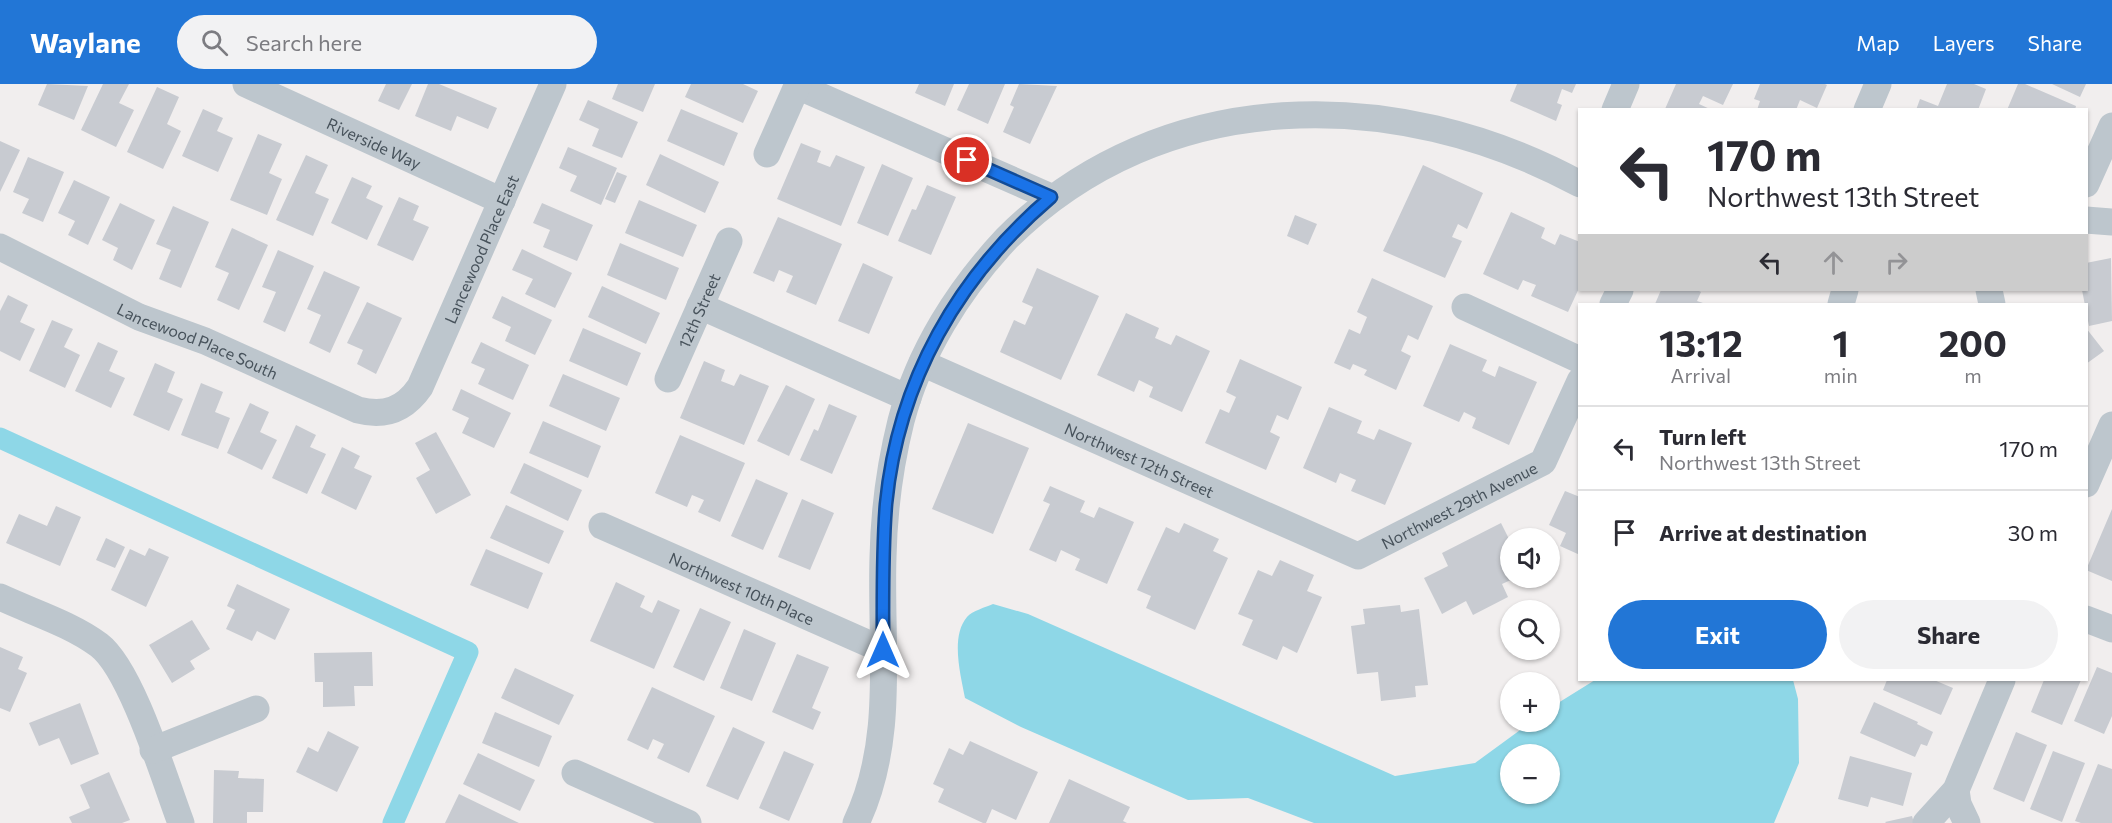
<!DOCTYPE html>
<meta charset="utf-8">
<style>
:root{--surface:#fff;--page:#f2f2f3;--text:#2b2b33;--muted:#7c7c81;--line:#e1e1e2;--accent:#2276d6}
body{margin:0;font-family:Commissioner,sans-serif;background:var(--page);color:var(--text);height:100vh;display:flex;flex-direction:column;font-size:22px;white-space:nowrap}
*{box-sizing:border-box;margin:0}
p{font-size:20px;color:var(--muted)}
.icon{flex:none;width:33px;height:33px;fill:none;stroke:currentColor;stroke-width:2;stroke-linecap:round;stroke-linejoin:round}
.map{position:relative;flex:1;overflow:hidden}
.side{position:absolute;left:1578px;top:219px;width:510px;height:378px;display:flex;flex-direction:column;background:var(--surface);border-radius:0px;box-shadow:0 2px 4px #0004}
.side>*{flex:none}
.banner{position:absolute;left:1578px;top:24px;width:510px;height:183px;border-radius:0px;box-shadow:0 2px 4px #0004;background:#fff;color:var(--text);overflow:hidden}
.fabs{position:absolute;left:1500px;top:444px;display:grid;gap:12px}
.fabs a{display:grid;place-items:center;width:60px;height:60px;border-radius:50%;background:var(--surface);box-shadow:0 2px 4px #0004;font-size:30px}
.pin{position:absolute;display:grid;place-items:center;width:51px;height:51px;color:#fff;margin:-26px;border:3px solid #fff;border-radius:50%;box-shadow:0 2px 6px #0007}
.me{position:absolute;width:66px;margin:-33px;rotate:0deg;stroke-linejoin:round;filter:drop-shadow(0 0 4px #0008)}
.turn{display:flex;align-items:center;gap:21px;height:126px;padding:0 30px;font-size:27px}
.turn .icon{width:78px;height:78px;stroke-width:2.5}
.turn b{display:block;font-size:42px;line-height:51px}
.lanes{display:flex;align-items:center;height:57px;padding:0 30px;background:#0003;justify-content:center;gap:30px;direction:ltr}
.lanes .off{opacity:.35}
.eta{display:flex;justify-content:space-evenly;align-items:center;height:102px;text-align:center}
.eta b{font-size:36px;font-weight:700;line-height:42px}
.cta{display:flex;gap:12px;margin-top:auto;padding:12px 30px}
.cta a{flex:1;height:69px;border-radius:36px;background:var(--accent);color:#fff;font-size:24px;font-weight:700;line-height:69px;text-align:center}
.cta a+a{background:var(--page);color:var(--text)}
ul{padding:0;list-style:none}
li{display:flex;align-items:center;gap:18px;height:84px;padding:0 30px;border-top:2px solid var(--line)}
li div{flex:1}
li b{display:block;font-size:22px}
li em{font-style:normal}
header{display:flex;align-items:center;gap:36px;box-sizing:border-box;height:84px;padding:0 30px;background:var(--accent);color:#fff}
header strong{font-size:28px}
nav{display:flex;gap:33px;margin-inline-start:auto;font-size:21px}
.search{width:420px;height:54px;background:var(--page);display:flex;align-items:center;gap:15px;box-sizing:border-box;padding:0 21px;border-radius:33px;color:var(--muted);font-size:22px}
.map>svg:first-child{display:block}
.water{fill:#8ed7e7;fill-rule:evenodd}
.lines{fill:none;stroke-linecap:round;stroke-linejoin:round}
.canal{stroke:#8ed7e7;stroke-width:21}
.building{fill:#c8cbd1}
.minor{stroke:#bdc6cd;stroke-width:27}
.route-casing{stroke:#114b97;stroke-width:15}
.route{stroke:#1a73e8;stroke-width:10}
.labels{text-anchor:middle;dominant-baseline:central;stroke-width:4.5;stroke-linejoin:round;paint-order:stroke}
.street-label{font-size:16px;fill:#47525b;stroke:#fff}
</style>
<header>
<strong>Waylane</strong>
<div class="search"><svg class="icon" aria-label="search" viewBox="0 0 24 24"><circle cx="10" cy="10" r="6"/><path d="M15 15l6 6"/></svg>Search here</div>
<nav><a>Map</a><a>Layers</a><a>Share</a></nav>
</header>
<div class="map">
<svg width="2112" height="739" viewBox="0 0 2112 739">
<rect width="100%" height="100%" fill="#f1eeee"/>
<path class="water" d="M 993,520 L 1028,530 L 1395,692 L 1475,679 L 1531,638 L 1550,638 L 1550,624 L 1595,596 L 1793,596 L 1798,615 L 1799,679 L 1774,739 L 1314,739 L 1248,714 L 1188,716 L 1021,643 L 965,614 C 961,592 950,553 967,533 C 972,527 986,523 993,520 ZM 1510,670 L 1550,670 L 1550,710 L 1510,710 Z"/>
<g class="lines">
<path class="canal" d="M 0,354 L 468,568 L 393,739"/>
</g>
<path class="building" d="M 47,0 L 88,2 L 74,36 L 38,21 Z
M 103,0 L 129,0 L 119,19 L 134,26 L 116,63 L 81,46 Z
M 386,0 L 412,0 L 399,26 L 378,17 Z
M 428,0 L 439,0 L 497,24 L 488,45 L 457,32 L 451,47 L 415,32 Z
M 618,0 L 655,0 L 643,28 L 612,15 Z
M 691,0 L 743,0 L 758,7 L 743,39 L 685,13 Z
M 919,0 L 954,0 L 945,22 L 915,9 Z
M 969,0 L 1005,0 L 988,40 L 957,26 Z
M 1019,0 L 1057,2 L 1030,60 L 1003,48 L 1014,23 L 1010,21 Z
M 1517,0 L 1576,0 L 1572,9 L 1562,5 L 1557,19 L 1562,21 L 1556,37 L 1510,17 Z
M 1676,0 L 1733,0 L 1723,21 L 1703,12 L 1699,20 L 1712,26 L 1667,26 L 1665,25 Z
M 1760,0 L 1825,0 L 1827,1 L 1817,24 L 1800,16 L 1796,26 L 1757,26 L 1760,17 L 1754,15 Z
M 1947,0 L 1974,0 L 1986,5 L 1978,26 L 1916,26 L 1920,15 L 1938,22 Z
M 2018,0 L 2025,0 L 2076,22 L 2075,26 L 2007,26 Z
M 2052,0 L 2086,0 L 2080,13 Z
M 157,3 L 179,13 L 167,40 L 181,47 L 163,85 L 127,68 Z
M 588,16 L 638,38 L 622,74 L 592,62 L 599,45 L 579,36 Z
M 203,25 L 223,34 L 217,47 L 233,54 L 218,88 L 182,72 Z
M 681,25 L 738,49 L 724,82 L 667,57 Z
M 258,50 L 282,60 L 269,89 L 282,95 L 267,131 L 230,116 Z
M 0,57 L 20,66 L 0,108 Z
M 801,59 L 821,67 L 817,78 L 830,83 L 836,71 L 865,83 L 841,142 L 777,115 Z
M 568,63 L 617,84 L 601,121 L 570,107 L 577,92 L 559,84 Z
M 660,70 L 719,98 L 705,129 L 646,101 Z
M 306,71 L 328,81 L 315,109 L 329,115 L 313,152 L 276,136 Z
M 28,73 L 64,88 L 43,138 L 22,129 L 29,115 L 13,108 Z
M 882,80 L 913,94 L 888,152 L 857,139 Z
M 1423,81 L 1483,109 L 1467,145 L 1458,140 L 1452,153 L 1462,157 L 1445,194 L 1383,167 Z
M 617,88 L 627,92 L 615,119 L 605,115 Z
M 352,93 L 372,102 L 366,114 L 383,122 L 367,156 L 331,139 Z
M 74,96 L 110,113 L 88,161 L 68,151 L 75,137 L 58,129 Z
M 927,101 L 956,113 L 931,171 L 898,157 L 912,125 L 916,126 Z
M 399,113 L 419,122 L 413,136 L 429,143 L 413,177 L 377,161 Z
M 639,116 L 697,141 L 683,173 L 625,149 Z
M 120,119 L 155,136 L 132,186 L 113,176 L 118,164 L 102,156 Z
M 542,119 L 593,141 L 577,177 L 543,163 L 550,146 L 533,139 Z
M 173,122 L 209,138 L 181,204 L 159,195 L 171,166 L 156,160 Z
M 1511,128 L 1545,144 L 1541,154 L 1555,161 L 1560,150 L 1580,158 L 1580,202 L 1568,228 L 1531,212 L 1536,201 L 1523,196 L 1518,206 L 1483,190 Z
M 1295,131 L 1317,140 L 1308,161 L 1287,152 Z
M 778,133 L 842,160 L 816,221 L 786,208 L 793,192 L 779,186 L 774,198 L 753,189 Z
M 232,144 L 268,161 L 239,226 L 217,216 L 229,189 L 215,183 Z
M 620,159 L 679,184 L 666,216 L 607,191 Z
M 522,165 L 572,189 L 555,224 L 525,210 L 533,195 L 512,186 Z
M 278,166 L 314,182 L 285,248 L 263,238 L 276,208 L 262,203 Z
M 2111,174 L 2112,237 L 2089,242 L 2082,206 L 2086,206 L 2086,179 Z
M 863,179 L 893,193 L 869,250 L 838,237 Z
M 1037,184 L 1099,212 L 1061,296 L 1000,268 L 1014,236 L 1025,241 L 1033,223 L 1022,218 Z
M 324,187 L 360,203 L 330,269 L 309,259 L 321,231 L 307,225 Z
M 1372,194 L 1433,222 L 1418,256 L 1408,251 L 1401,267 L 1411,272 L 1396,306 L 1364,291 L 1367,286 L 1353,280 L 1350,286 L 1334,279 L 1349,245 L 1360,250 L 1367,233 L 1357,228 Z
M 602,202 L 660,229 L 646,260 L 588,233 Z
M 1661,206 L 1697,206 L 1701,208 L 1697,217 L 1706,220 L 1655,220 Z
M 8,211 L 28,221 L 20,238 L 35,245 L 20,277 L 0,267 L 0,227 Z
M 502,212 L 552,236 L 535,271 L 505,257 L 511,243 L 492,234 Z
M 367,218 L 402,234 L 376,290 L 357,280 L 363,266 L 347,259 Z
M 1126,229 L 1159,244 L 1155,254 L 1171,261 L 1176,251 L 1210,267 L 1182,328 L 1149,313 L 1153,303 L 1139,296 L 1134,308 L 1097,291 Z
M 52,236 L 73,245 L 64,263 L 80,271 L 65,304 L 29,287 Z
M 583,244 L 641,269 L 627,302 L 569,277 Z
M 2086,244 L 2104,267 L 2086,280 Z
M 98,258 L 118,267 L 109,287 L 125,294 L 111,324 L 75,307 Z
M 481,258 L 529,281 L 513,316 L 478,300 L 485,285 L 471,279 Z
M 1450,260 L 1487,276 L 1482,287 L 1495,293 L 1499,282 L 1537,298 L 1509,361 L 1472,344 L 1476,334 L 1464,328 L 1459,338 L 1423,322 Z
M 1240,275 L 1302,303 L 1288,336 L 1277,331 L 1270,348 L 1280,353 L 1266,386 L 1205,359 L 1220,325 L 1229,329 L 1236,313 L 1226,308 Z
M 704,277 L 725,286 L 721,297 L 734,302 L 740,290 L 769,302 L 744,361 L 680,334 Z
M 155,279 L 175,288 L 167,308 L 183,315 L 169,347 L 133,331 Z
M 563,290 L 620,314 L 606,347 L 549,322 Z
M 201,299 L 223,308 L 215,328 L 230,334 L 218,365 L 181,351 Z
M 786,301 L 815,315 L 789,372 L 757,357 Z
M 461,305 L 511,329 L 494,364 L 462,349 L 469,334 L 452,326 Z
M 250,319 L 269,328 L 260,348 L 277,356 L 262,386 L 227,369 Z
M 829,320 L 857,332 L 832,390 L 800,376 L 814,345 L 818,347 Z
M 1329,323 L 1362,337 L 1357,349 L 1374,356 L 1379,345 L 1412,359 L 1385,421 L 1351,407 L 1356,396 L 1340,389 L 1336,399 L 1303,384 Z
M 543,337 L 601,362 L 588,394 L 529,369 Z
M 968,339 L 1029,364 L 993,450 L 932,425 Z
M 296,341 L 316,351 L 310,363 L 326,370 L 307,410 L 272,394 Z
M 436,348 L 471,411 L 436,430 L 416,394 L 430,386 L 415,359 Z
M 680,351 L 745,379 L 720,438 L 698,428 L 704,416 L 692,411 L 687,423 L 655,409 Z
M 342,363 L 360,372 L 354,384 L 372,392 L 356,426 L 321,409 Z
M 524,379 L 582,406 L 568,437 L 510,409 Z
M 756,395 L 788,409 L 763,466 L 731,452 Z
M 1050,402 L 1085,417 L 1080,428 L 1094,434 L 1099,423 L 1134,438 L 1107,500 L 1075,486 L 1080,475 L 1061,466 L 1056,478 L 1029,466 L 1050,420 L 1043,417 Z
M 1565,407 L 1580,413 L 1580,471 L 1560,462 L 1566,449 L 1549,441 Z
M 802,415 L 834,429 L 810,486 L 778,473 Z
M 506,421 L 564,447 L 549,480 L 490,454 Z
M 56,422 L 81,433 L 60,482 L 6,459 L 19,430 L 47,442 Z
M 2112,425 L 2112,497 L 2086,486 Z
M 1184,439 L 1219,455 L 1213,467 L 1228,474 L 1195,546 L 1146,524 L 1151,512 L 1137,506 L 1166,443 L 1179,449 Z
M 1501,439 L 1510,457 L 1510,494 L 1515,494 L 1502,500 L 1508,513 L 1473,531 L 1466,517 L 1442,530 L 1424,494 L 1448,482 L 1442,469 Z
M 106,454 L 125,463 L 115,484 L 96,476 Z
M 149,464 L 169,473 L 146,523 L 111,506 L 130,465 L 145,472 Z
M 486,465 L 543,489 L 528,525 L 470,501 Z
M 1280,476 L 1314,491 L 1307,507 L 1322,513 L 1297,569 L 1283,562 L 1277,576 L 1242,561 L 1253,536 L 1238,530 L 1258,486 L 1272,492 Z
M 616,498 L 645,512 L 640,523 L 652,529 L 658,516 L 680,526 L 654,585 L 590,557 Z
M 237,500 L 290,525 L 275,556 L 257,547 L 252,557 L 226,545 L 235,526 L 227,522 Z
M 1400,521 L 1401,528 L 1419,525 L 1428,601 L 1415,602 L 1416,613 L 1381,617 L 1378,588 L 1357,590 L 1351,542 L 1365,540 L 1363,525 Z
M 700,524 L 731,538 L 704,597 L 673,583 Z
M 192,536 L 210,565 L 190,577 L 195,585 L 172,599 L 149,561 Z
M 744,545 L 776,559 L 752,617 L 720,604 Z
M 0,563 L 23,573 L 18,585 L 27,589 L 10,628 L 0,624 Z
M 372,568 L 373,602 L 354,602 L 355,622 L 323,623 L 323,598 L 315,598 L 314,569 Z
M 797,570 L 829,583 L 812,624 L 821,628 L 813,646 L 772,628 Z
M 2097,583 L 2112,589 L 2112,632 L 2104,650 L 2074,637 Z
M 515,584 L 574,611 L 559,641 L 501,614 Z
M 1887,596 L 1934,596 L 1953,604 L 1941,631 L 1883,606 Z
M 2044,596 L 2081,596 L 2062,641 L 2031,628 Z
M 652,603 L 715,632 L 689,689 L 657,674 L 664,660 L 653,655 L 648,666 L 627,656 Z
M 1874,618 L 1918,638 L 1917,640 L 1933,648 L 1927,662 L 1921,660 L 1915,673 L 1860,649 Z
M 80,619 L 99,670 L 71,681 L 59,654 L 39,662 L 29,639 Z
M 495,628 L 552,652 L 539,683 L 482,659 Z
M 733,643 L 765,658 L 738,716 L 706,702 Z
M 328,647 L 359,663 L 337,708 L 296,688 L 308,663 L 318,668 Z
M 2016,648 L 2047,661 L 2024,718 L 1993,705 Z
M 970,657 L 1038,688 L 1016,736 L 992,725 L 986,739 L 983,739 L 938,718 L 944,705 L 933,700 L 949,664 L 963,671 Z
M 784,667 L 814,680 L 789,737 L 759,724 Z
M 2053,667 L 2085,679 L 2062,738 L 2030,725 Z
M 478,669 L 535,696 L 520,727 L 463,700 Z
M 1850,672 L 1912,689 L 1903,722 L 1871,713 L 1868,723 L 1838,715 Z
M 2098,680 L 2112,685 L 2112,739 L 2081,739 L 2075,737 Z
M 214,686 L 239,687 L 238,694 L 264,695 L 263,728 L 247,728 L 247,739 L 213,739 Z
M 109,688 L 130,736 L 122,739 L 72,739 L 69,733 L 90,724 L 80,701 Z
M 1069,695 L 1130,723 L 1123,737 L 1127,739 L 1049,739 Z
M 459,710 L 519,739 L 445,739 Z
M 1912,732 L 1914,739 L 1886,739 L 1885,738 Z"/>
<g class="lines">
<g class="minor">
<path id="s1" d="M 246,0 L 502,117"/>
<path d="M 797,2 L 1051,113"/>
<path d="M 1615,26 L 1626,0"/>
<path d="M 1867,26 L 1878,0"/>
<path d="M 767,70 L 798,0"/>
<path d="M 2086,100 L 2112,42"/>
<path d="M 2086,136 L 2112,138"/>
<path id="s2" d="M 0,163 L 139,233 L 205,257 L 358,326 C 385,333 404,326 420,303 L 553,0"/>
<path d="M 1989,206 L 1992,220"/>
<path d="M 1613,220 L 1620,206"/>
<path d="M 1841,220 L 1845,206"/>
<path d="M 700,222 L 908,314"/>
<path d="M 1465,223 L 1580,276"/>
<path id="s3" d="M 922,279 L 1358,472 L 1543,378 L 1580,297"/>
<path id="s4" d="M 668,295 L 729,157"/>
<path d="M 2086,400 L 2112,341"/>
<path id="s5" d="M 602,442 L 883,566"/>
<path d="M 0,513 C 32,528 71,540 99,561 C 132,586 165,697 181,739"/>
<path d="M 2086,535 L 2112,545"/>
<path d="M 153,666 L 256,625"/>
<path d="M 575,689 L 688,739"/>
<path d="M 1956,706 L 1958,720 L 1967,739"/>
<path d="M 856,739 C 896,656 880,561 883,473 C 884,427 890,381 901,337 C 919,268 959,205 1007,154 C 1162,0 1396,0 1580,100"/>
<path d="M 1926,739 L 1956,706 L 2002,596"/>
</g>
</g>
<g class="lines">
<defs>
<path id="route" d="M 883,566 C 883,517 882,469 886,420 C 898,297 958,192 1051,113 L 967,76"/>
</defs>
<use href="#route" class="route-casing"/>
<use href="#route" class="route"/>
</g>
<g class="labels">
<g class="street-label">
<text stroke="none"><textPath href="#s1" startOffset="141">Riverside Way</textPath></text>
<text stroke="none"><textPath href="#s2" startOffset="616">Lancewood Place East</textPath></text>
<text stroke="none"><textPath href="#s4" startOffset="75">12th Street</textPath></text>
<text stroke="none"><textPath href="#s2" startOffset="219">Lancewood Place South</textPath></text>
<text stroke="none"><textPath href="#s3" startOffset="238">Northwest 12th Street</textPath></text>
<text stroke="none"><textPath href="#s3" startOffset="590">Northwest 29th Avenue</textPath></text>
<text stroke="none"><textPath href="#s5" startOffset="153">Northwest 10th Place</textPath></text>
</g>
</g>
</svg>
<div class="fabs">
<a><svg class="icon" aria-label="sound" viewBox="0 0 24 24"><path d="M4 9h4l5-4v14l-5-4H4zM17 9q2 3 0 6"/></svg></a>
<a><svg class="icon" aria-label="search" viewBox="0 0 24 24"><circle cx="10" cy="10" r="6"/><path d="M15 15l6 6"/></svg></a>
<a>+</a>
<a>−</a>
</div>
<div class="pin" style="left:967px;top:76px;background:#d93025"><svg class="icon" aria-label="arrive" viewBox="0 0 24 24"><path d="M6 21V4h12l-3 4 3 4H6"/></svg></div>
<svg class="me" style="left:883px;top:566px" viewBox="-20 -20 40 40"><path d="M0-17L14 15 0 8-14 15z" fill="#1a73e8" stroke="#fff" stroke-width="4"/></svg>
<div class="banner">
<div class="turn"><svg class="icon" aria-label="left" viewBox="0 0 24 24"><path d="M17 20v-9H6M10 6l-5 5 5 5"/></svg><div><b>170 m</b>Northwest 13th Street</div></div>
<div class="lanes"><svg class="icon" aria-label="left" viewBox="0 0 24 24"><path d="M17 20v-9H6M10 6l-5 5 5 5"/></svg><svg class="icon off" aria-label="ahead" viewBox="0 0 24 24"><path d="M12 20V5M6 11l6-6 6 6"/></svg><svg class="icon off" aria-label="right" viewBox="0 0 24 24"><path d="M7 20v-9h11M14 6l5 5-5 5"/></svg></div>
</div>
<section class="side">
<div class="eta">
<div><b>13:12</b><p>Arrival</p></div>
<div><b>1</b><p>min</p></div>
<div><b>200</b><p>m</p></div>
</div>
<ul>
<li><svg class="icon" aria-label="left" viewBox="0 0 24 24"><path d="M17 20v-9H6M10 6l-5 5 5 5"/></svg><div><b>Turn left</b><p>Northwest 13th Street</p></div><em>170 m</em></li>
<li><svg class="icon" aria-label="arrive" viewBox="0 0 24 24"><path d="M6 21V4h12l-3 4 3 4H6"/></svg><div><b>Arrive at destination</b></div><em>30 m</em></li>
</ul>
<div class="cta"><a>Exit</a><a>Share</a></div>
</section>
</div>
